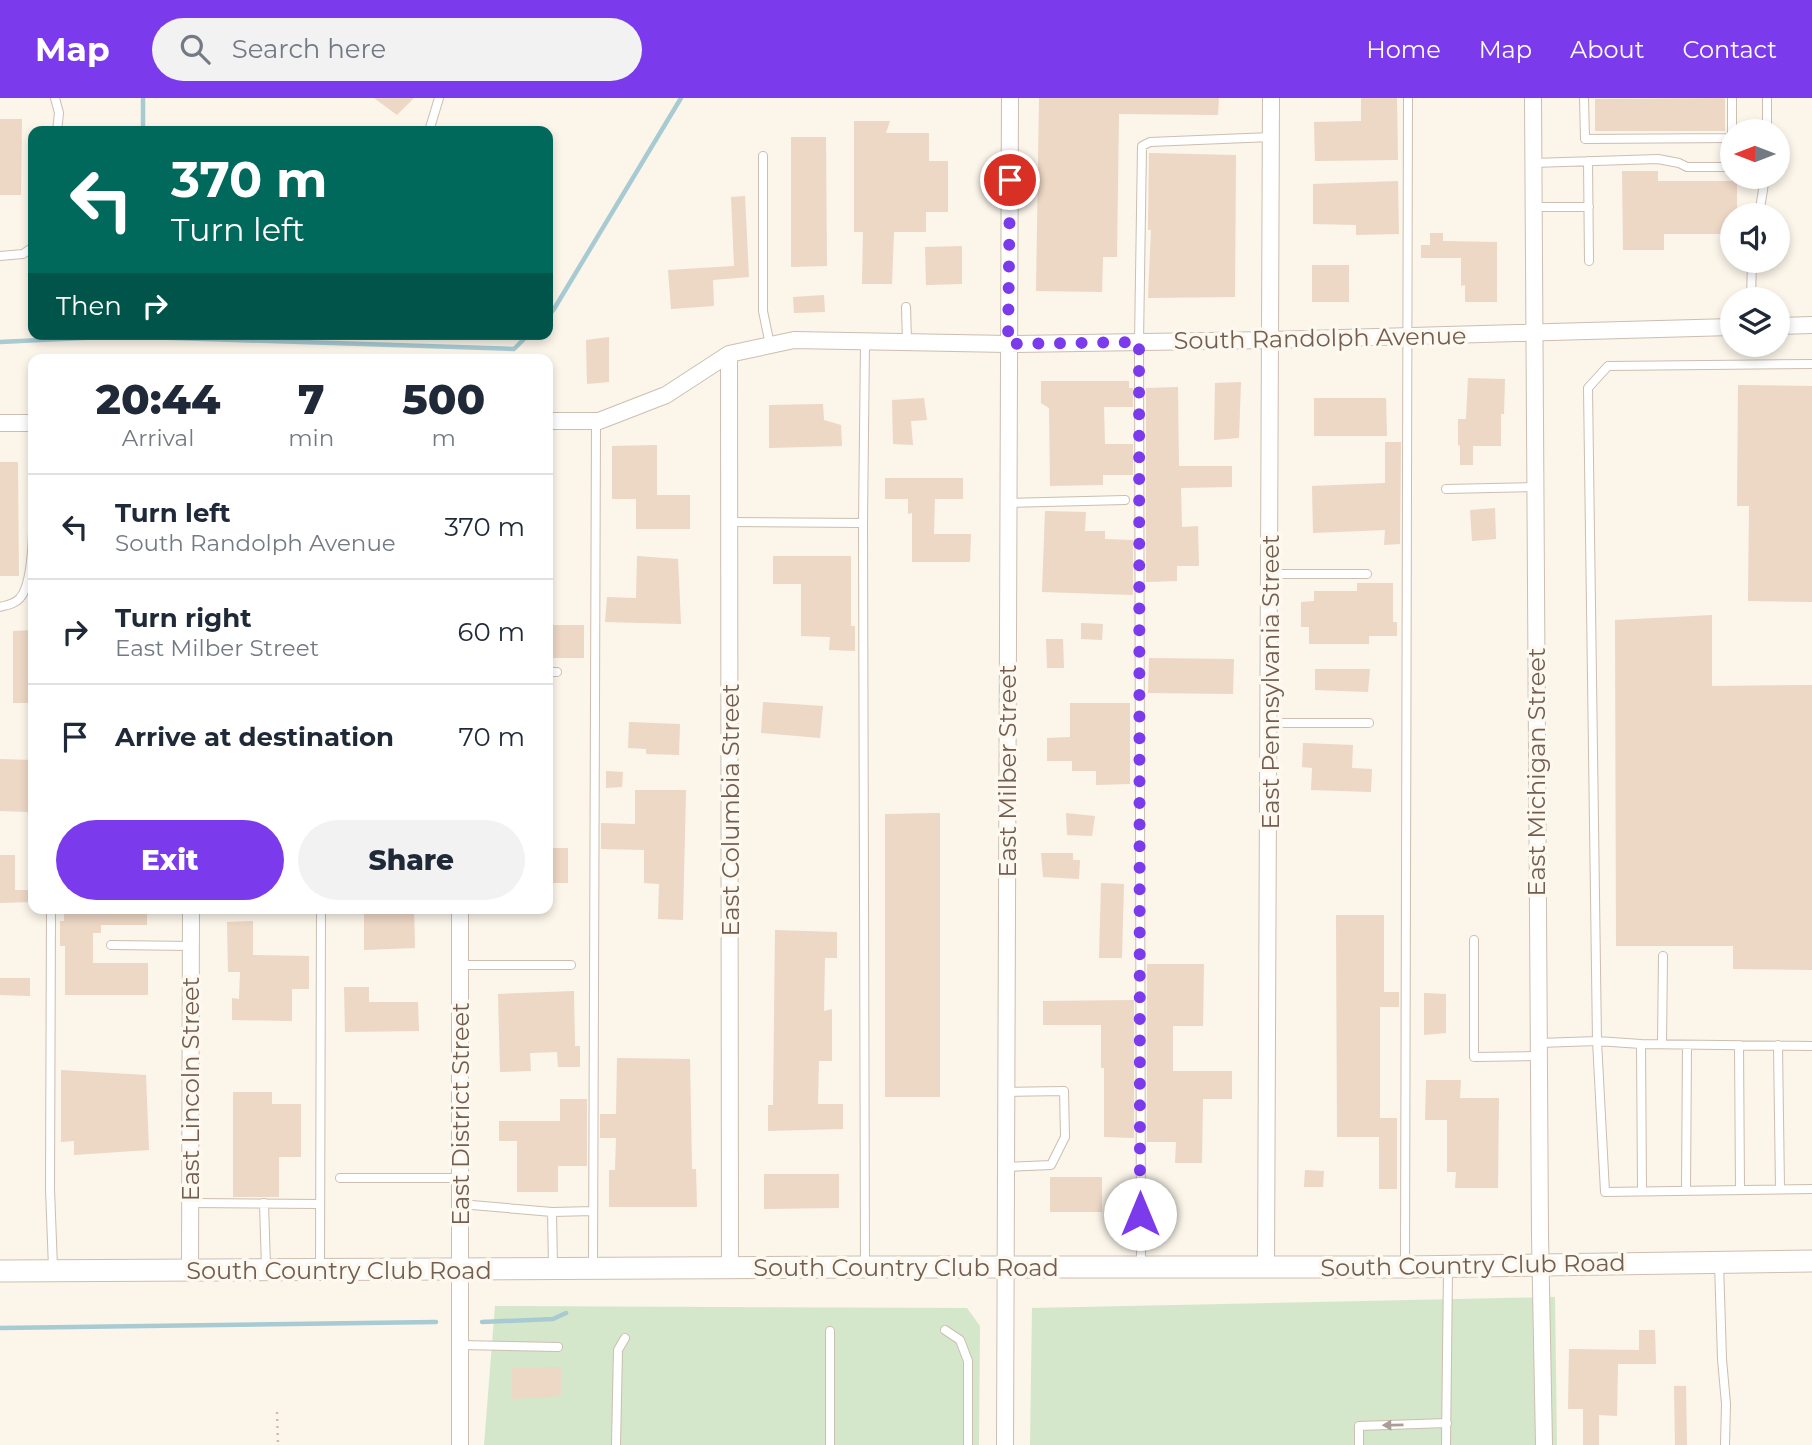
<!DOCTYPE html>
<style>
:root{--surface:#fff;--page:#f2f2f3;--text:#1f2937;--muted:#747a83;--line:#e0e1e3;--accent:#7c3aed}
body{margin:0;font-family:Montserrat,sans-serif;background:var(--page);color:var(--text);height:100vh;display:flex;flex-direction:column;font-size:26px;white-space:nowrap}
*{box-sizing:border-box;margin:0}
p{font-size:23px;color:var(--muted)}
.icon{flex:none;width:38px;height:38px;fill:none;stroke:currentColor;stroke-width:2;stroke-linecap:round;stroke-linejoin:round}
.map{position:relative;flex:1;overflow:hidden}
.details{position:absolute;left:28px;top:256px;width:525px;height:560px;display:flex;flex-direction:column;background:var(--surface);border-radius:14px;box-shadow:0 4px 10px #0003}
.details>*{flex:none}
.hud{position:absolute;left:28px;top:28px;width:525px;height:214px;border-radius:14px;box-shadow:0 4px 10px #0003;background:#00695c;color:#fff;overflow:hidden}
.needle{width:46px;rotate:270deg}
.controls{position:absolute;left:1720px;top:21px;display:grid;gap:14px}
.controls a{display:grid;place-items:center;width:70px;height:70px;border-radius:50%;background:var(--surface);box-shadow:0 4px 10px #0003;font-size:35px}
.pin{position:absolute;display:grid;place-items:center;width:60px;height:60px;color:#fff;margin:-30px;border:4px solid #fff;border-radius:50%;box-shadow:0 2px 7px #0007}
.me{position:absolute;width:77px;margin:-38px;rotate:0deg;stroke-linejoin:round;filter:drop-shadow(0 0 5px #0008)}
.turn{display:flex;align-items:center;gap:24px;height:147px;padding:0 28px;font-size:32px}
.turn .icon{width:91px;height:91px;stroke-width:2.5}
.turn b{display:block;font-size:49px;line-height:60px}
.then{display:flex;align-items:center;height:66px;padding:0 28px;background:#0003;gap:14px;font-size:26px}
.eta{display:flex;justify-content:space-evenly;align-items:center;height:119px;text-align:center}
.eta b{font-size:42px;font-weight:800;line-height:49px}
.primary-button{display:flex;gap:14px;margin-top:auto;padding:14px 28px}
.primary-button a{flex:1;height:80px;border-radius:42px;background:var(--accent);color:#fff;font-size:28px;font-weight:800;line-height:80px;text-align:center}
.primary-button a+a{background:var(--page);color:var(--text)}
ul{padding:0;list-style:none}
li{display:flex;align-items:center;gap:21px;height:105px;padding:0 28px;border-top:2px solid var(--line)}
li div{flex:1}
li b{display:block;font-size:26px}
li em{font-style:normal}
header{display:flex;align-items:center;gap:42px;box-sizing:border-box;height:98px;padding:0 35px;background:var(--accent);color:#fff}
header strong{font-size:33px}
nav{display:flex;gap:38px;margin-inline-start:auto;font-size:24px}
.search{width:490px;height:63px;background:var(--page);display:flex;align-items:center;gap:18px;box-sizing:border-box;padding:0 24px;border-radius:38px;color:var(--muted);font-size:26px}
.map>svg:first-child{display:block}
.park{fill:#d4e7ca}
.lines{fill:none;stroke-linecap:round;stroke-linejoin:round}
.stream{stroke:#a8cad3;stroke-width:4.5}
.building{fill:#edd7c5}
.lane-casing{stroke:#ccbeb1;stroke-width:10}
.street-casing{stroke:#ccbeb1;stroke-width:18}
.secondary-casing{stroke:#cebfaf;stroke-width:23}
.path{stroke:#d2bba8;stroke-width:2.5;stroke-dasharray:2 5;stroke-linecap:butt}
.lane{stroke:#fff;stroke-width:8}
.street{stroke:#fff;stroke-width:16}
.secondary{stroke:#fff;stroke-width:21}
.oneway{fill:#ab9e96}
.route{stroke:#7c3aed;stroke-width:12;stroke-dasharray:0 21.6}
.labels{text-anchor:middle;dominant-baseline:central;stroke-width:7;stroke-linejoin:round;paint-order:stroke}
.street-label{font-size:24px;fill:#735e50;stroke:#fdf9f1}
</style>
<header>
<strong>Map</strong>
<div class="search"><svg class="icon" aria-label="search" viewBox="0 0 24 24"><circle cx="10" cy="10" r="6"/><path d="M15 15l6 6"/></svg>Search here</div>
<nav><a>Home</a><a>Map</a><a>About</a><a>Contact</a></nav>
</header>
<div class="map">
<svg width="1812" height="1347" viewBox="0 0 1812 1347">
<rect width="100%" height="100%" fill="#fbf5ea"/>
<path class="park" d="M 1555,1199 L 1557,1347 L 1030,1347 L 1032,1210 Z
M 495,1208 L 967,1210 L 980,1228 L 979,1347 L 484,1347 Z"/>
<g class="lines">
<path class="stream" d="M 143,0 L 143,33
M 548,218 L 554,211 L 681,0
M 144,239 L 514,251 L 529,236
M 0,244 L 144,237
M 482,1224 L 553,1221 L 566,1215
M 0,1230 L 436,1224"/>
</g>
<path class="building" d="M 374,0 L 414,0 L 397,17 Z
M 1039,0 L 1219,0 L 1218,17 L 1119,16 L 1117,159 L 1103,159 L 1102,194 L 1036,193 Z
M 1361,0 L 1397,0 L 1398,62 L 1315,63 L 1314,24 L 1361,23 Z
M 1717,0 L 1725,0 L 1725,33 L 1595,33 L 1595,1 Z
M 0,21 L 22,21 L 21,97 L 0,97 Z
M 854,23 L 890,23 L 886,35 L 929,35 L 929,63 L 948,63 L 948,114 L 926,114 L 926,134 L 894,134 L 892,186 L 862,186 L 863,134 L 854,134 Z
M 791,39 L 826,39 L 827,168 L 791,169 Z
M 1149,55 L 1236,57 L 1235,199 L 1148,200 L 1151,132 L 1148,132 Z
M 1622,73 L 1658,73 L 1658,83 L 1737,83 L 1737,117 L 1732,117 L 1732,136 L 1664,136 L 1664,152 L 1623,152 Z
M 1398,83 L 1399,136 L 1356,137 L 1356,127 L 1313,126 L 1313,86 Z
M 745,98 L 749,179 L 713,182 L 714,208 L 671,211 L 668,172 L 734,168 L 731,99 Z
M 1430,135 L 1443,135 L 1443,143 L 1497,144 L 1497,204 L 1465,204 L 1465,187 L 1461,188 L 1461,160 L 1421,160 L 1421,147 L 1430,147 Z
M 962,148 L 962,186 L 926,187 L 925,149 Z
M 1312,167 L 1349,167 L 1349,204 L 1312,204 Z
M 824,197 L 825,214 L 794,215 L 793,199 Z
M 609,239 L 609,284 L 587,286 L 586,242 Z
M 1468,280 L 1505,281 L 1504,316 L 1501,316 L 1501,348 L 1473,348 L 1473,367 L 1460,367 L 1460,348 L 1458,347 L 1458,321 L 1466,321 Z
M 1041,283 L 1129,283 L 1129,290 L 1133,290 L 1133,309 L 1104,309 L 1105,346 L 1133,346 L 1133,377 L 1103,377 L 1103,387 L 1050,388 L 1049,310 L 1041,305 Z
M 1241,284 L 1239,340 L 1214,342 L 1215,285 Z
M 1738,287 L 1812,288 L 1812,504 L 1748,503 L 1749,408 L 1737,408 Z
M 1178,289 L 1179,368 L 1232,368 L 1232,389 L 1181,390 L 1182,429 L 1198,428 L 1199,468 L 1177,468 L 1177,483 L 1146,484 L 1146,290 Z
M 924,300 L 927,322 L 911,323 L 913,347 L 893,346 L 892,302 Z
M 1314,300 L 1386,300 L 1387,338 L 1314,338 Z
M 823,306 L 824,322 L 841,327 L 842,348 L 769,350 L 769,307 Z
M 1385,344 L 1401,344 L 1400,446 L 1384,447 L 1385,432 L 1313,435 L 1312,388 L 1385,385 Z
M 657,347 L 657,397 L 690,397 L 690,431 L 636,431 L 636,401 L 612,401 L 612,348 Z
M 0,364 L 18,364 L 19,478 L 0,478 Z
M 885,380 L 963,380 L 963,401 L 935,401 L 934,436 L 971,436 L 970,464 L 912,464 L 912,415 L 908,416 L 908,401 L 885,401 Z
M 1495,410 L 1496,441 L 1472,443 L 1470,412 Z
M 1045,413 L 1086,414 L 1085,433 L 1105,433 L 1105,441 L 1133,442 L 1133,497 L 1042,494 Z
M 637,458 L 678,461 L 681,526 L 605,524 L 607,499 L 636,500 Z
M 773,458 L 851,458 L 851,528 L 855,528 L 855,553 L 829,552 L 830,539 L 801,538 L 801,486 L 773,486 Z
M 1357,485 L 1393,485 L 1393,524 L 1397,524 L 1397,538 L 1369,538 L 1369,546 L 1309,546 L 1309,529 L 1301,529 L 1301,504 L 1314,503 L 1314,493 L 1357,493 Z
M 1712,517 L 1712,588 L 1812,587 L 1812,872 L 1733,871 L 1733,848 L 1616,848 L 1615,522 Z
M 1081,525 L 1103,526 L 1102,542 L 1081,541 Z
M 548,527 L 584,527 L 584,560 L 548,560 Z
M 33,532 L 33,605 L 13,605 L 13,533 Z
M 1046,541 L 1063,541 L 1064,570 L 1047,570 Z
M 1149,560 L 1234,561 L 1233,596 L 1148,595 Z
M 1315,571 L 1370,571 L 1368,594 L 1315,592 Z
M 763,604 L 823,608 L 820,640 L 761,635 Z
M 1070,605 L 1130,605 L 1130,686 L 1096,687 L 1096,673 L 1072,673 L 1072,663 L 1047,663 L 1047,640 L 1070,639 Z
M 629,624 L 680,626 L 679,657 L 646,656 L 646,651 L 628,650 Z
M 1303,645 L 1353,647 L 1352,670 L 1372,671 L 1371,694 L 1311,692 L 1312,670 L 1302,669 Z
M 0,661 L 33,662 L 33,694 L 30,694 L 29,714 L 0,713 Z
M 606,673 L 623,674 L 622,689 L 606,690 Z
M 635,692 L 686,692 L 683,822 L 658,821 L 659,786 L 644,785 L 644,752 L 601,751 L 601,725 L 635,726 Z
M 940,715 L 940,999 L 885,999 L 885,716 Z
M 1066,715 L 1095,718 L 1092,738 L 1067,737 Z
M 548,750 L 568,750 L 568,785 L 548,785 Z
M 1041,755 L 1073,755 L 1073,762 L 1080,762 L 1079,781 L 1043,779 Z
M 0,757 L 15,757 L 15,792 L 33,792 L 33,804 L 0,805 Z
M 1101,785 L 1124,786 L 1122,860 L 1099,860 Z
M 64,810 L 147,810 L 147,827 L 101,827 L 101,835 L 93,835 L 93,865 L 148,865 L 148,897 L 65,897 L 65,848 L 60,848 L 60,823 L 64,823 Z
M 364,810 L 414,810 L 415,850 L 364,852 Z
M 1336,817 L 1384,817 L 1384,894 L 1399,894 L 1399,909 L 1380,909 L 1380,1020 L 1397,1020 L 1397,1091 L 1379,1091 L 1379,1039 L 1337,1039 Z
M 253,823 L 253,857 L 309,858 L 309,891 L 292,891 L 292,923 L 232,922 L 232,900 L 239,901 L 240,874 L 228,874 L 227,824 Z
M 775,832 L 837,834 L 837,860 L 825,860 L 824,913 L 832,911 L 832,963 L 819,963 L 818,1006 L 843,1006 L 843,1031 L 768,1033 L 768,1007 L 773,1007 Z
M 1147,866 L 1204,866 L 1203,928 L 1173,928 L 1173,973 L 1232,973 L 1232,1001 L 1203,1001 L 1202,1065 L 1175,1065 L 1176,1044 L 1147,1044 Z
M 0,880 L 30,880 L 30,898 L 0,897 Z
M 344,889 L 369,889 L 369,904 L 418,904 L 419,933 L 345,934 Z
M 574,893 L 575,948 L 580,948 L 580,969 L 558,969 L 557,954 L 530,955 L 531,973 L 500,974 L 498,896 Z
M 1424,895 L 1446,896 L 1446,935 L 1424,937 Z
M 1134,902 L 1134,1040 L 1104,1039 L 1104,970 L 1101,970 L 1101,927 L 1043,927 L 1043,903 Z
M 617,960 L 690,961 L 692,1071 L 696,1071 L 697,1109 L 609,1109 L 609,1072 L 615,1072 L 616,1040 L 600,1040 L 600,1016 L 616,1016 Z
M 61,972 L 146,977 L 149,1052 L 74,1057 L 74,1043 L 61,1044 Z
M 1426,982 L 1461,982 L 1460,1000 L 1499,1000 L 1498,1090 L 1455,1090 L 1456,1074 L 1447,1074 L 1447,1022 L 1425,1022 Z
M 233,994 L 272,994 L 272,1006 L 301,1006 L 301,1059 L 279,1059 L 279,1099 L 233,1099 Z
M 560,1001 L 587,1001 L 587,1068 L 558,1068 L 558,1094 L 517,1094 L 517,1043 L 499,1043 L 499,1023 L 560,1023 Z
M 1305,1072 L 1324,1073 L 1323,1089 L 1304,1089 Z
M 764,1076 L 839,1076 L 839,1110 L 764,1111 Z
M 1050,1079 L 1102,1079 L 1102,1114 L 1050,1114 Z
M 1639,1232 L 1655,1232 L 1656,1266 L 1618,1266 L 1617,1318 L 1599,1317 L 1599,1347 L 1583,1347 L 1583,1311 L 1568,1311 L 1569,1251 L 1639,1252 Z
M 562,1269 L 561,1298 L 512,1301 L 512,1270 Z
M 1674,1288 L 1686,1288 L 1687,1347 L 1675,1347 Z"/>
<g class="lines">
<defs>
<path id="lane" d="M 55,0 L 59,15 L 57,33
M 1584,0 L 1585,41 L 1732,40 L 1732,0
M 429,33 L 439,0
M 1767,33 L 1767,0
M 763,58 L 763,213 L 770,247
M 1588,63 L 1589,163
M 1533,65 L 1658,61 L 1679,65 L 1687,69 L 1732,69
M 1533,109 L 1589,109
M 1759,117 L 1765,79
M 0,158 L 23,156 L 33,149
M 1751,201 L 1752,163
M 906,209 L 907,244
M 865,244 L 863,425 L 865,1168
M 1812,266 L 1608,268 L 1588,290 L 1597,943 L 1605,1094 L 1812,1091
M 1446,391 L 1534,389
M 1008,405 L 1125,402
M 730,424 L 863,425
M 1270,476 L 1367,476
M 0,509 C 7,507 15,506 20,500 C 37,481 33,399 33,371
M 548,574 L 557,574
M 1269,625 L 1369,625
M 51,810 L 50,1091 L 53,1170
M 1474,842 L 1474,959 L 1539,958
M 111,847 L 191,848
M 460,867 L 571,867
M 1539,945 L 1597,943 L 1641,946 L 1812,948
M 1641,946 L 1642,1093
M 1662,946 L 1663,858
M 1739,947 L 1740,1092
M 1778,947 L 1780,1091
M 1006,1069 L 1051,1067 L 1065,1039 L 1064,993 L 1006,994
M 340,1080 L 460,1080
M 1686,1093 L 1687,947
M 190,1105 L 320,1106
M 264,1105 L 266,1169
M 460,1106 L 552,1114 L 553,1168
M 552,1114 L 593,1113
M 1719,1165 L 1722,1261 L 1726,1306 L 1725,1347
M 1405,1166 L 1408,0
M 1141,1168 L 1139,244 L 1142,48 L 1150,44 L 1271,39
M 320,1169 L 321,810
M 593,1170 L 596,323
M 945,1232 L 960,1242 L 968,1263 L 968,1347
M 830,1233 L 830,1347
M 460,1247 L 558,1249
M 616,1347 L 618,1252 L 625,1240
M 1359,1347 L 1359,1328 L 1447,1325
M 1446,1347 L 1448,1171"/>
<path id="street" d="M 1533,0 L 1540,1137 L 1544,1347
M 1778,228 L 1812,227
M 729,256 L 730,1169
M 548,323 L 599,323 L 666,297 L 729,256 L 794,242 L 1008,246 L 1271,242 L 1732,229
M 0,325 L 33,325
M 460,810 L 460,1347
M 1266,1169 L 1271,0
M 190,1172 L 191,810
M 1005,1347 L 1010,0"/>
<path id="secondary" d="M 0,1173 L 865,1169 L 1405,1169 L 1812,1163"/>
</defs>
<use href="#lane" class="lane-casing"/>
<use href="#street" class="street-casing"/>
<use href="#secondary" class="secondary-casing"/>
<path class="path" d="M 277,1314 L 278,1347"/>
<use href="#lane" class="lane"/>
<use href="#street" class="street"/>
<use href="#secondary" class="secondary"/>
</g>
<defs><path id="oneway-solid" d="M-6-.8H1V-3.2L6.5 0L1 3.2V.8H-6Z" transform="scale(1.75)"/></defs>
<use class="oneway" href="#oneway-solid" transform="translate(1393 1327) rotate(179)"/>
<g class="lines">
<path class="route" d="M 1010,82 L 1008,246 L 1139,244 L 1140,1116"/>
</g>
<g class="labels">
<g class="street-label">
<text transform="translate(1320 240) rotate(-1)">South Randolph Avenue</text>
<text transform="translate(1270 584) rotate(-90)">East Pennsylvania Street</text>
<text transform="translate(1007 673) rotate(-90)">East Milber Street</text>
<text transform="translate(1536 674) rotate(-90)">East Michigan Street</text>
<text transform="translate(730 712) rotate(-90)">East Columbia Street</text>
<text transform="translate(190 991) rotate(-90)">East Lincoln Street</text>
<text transform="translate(460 1016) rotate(-90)">East District Street</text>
<text transform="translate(1473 1167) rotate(-1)">South Country Club Road</text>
<text x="906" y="1169">South Country Club Road</text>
<text x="339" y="1172">South Country Club Road</text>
</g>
</g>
</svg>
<div class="controls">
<a><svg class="needle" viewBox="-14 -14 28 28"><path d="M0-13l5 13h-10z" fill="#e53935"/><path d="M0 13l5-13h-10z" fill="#747a83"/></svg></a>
<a><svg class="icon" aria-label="sound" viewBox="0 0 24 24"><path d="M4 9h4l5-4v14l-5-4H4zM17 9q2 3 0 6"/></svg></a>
<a><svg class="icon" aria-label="layers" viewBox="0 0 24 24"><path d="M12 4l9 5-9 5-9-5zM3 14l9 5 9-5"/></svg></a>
</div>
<div class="pin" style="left:1010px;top:82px;background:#d93025"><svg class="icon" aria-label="arrive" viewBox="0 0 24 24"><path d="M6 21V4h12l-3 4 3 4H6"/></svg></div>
<svg class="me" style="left:1140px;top:1116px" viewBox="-20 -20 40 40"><circle r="19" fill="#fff"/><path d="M0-13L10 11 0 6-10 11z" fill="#7c3aed"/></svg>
<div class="hud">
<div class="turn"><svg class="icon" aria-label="left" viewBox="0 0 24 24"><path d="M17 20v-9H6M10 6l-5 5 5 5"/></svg><div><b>370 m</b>Turn left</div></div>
<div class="then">Then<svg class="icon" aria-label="right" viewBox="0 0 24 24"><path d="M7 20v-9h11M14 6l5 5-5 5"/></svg></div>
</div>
<section class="details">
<div class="eta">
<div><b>20:44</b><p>Arrival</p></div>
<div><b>7</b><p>min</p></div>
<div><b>500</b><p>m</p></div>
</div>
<ul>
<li><svg class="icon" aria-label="left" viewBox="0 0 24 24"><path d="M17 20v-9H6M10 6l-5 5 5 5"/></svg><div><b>Turn left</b><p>South Randolph Avenue</p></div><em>370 m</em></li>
<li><svg class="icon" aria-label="right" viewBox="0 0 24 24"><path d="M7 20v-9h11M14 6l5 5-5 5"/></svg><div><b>Turn right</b><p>East Milber Street</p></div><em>60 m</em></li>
<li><svg class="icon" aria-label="arrive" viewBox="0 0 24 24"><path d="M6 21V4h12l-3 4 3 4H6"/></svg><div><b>Arrive at destination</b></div><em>70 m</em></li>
</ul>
<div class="primary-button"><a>Exit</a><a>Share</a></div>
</section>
</div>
